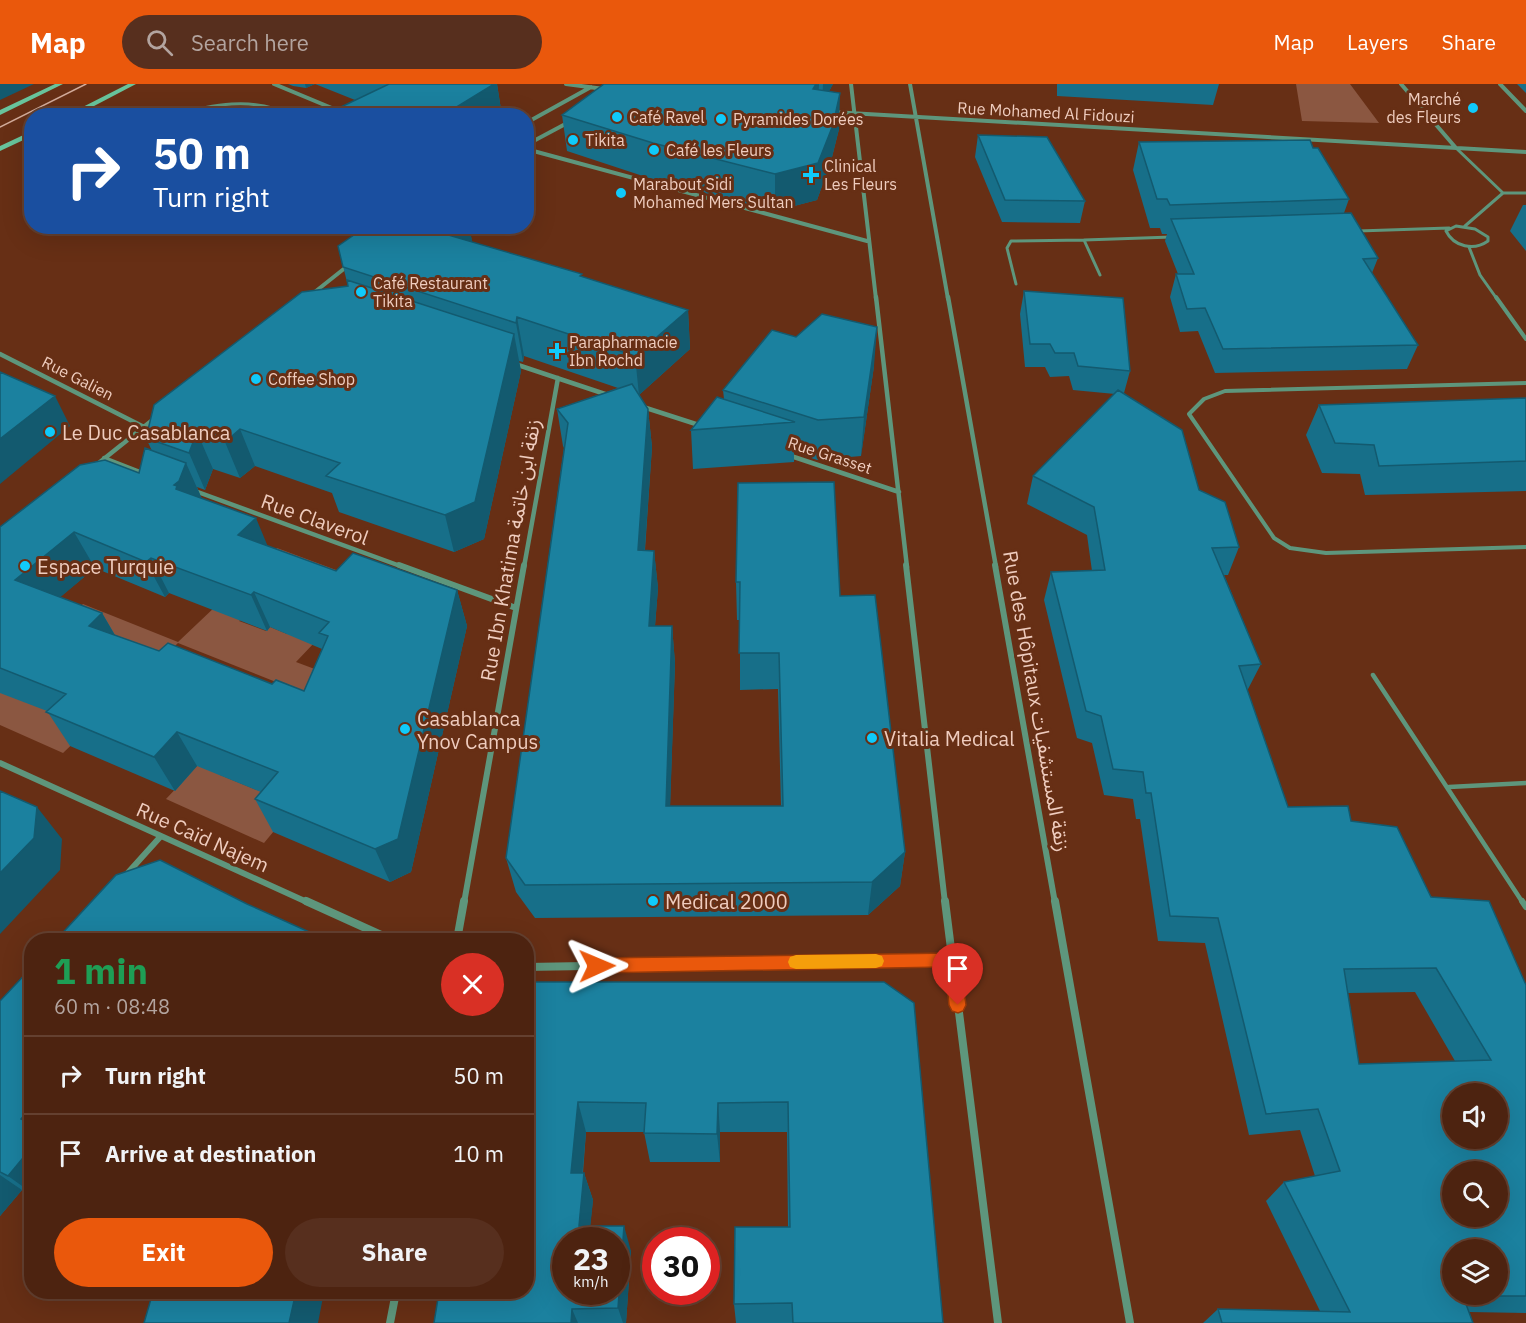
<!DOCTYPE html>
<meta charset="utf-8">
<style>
:root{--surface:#4d2310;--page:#572f1e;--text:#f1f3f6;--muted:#b3a49f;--line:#644030;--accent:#ea580c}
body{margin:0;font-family:"IBM Plex Sans","Noto Sans Arabic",sans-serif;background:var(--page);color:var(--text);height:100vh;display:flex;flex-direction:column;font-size:22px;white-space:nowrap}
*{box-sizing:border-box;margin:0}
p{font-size:20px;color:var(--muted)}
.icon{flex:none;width:33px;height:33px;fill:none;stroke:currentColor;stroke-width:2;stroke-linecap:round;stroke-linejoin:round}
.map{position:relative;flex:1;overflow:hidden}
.side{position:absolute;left:24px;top:849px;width:510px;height:366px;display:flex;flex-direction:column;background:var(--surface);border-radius:24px;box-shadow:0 6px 24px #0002,0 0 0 2px var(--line)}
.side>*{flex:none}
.banner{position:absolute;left:24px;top:24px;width:510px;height:126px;border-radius:24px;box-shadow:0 6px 24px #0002,0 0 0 2px var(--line);background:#1a4fa0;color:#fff;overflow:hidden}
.controls{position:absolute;left:1442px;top:999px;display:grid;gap:12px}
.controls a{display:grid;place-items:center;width:66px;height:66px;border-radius:50%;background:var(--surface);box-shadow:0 6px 24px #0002,0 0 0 2px var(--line);font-size:30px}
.speed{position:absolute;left:552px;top:1143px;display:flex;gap:12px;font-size:30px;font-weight:700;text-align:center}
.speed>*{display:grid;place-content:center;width:78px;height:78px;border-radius:50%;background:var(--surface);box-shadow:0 6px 24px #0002,0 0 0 2px var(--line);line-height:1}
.speed small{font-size:15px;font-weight:400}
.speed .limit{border:9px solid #d22;background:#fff;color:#111}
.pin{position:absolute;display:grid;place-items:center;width:51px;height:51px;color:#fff;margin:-62px -26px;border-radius:50% 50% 50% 0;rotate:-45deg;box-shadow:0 0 6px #0007}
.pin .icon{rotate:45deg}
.me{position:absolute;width:66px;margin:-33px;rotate:89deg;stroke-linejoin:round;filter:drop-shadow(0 0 4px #0008)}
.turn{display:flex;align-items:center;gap:21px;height:126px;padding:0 30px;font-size:27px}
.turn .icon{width:78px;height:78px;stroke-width:2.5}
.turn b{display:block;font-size:42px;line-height:51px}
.round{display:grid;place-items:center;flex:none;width:63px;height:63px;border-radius:32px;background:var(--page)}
.overview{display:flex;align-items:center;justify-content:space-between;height:102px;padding:0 30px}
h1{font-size:36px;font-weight:700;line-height:45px;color:#1e9e55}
.primary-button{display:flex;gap:12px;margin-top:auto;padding:12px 30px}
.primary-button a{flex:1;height:69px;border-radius:36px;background:var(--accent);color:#fff;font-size:24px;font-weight:700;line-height:69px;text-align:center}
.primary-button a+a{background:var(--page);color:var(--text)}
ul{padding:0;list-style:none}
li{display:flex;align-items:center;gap:18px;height:78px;padding:0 30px;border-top:2px solid var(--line)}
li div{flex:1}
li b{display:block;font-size:22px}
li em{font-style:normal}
header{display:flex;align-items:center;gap:36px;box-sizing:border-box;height:84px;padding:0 30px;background:var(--accent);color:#fff}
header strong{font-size:28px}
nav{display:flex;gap:33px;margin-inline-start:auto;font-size:21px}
.search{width:420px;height:54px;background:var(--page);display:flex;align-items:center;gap:15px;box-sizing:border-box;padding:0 21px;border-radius:33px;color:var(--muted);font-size:22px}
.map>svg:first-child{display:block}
.green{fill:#8b5741;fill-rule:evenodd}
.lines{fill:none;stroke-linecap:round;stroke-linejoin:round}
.service-far3{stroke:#5e967c;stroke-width:3}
.service-far2{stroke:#5e967c;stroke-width:4}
.service-far1{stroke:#5e967c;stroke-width:4.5}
.service{stroke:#5e967c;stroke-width:6}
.minor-far3{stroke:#5e967c;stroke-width:4}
.minor-far2{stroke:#5e967c;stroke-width:4.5}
.minor-far1{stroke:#5e967c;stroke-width:6}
.minor{stroke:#5e967c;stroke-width:8}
.secondary{fill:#68c49c;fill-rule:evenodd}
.tram{stroke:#d3ac9b;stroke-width:1.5}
.wall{fill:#176f89;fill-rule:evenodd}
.shaded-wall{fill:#135a6f}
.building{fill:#1b819f;stroke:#135a6f;stroke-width:1.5;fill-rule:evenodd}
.route{fill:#ea580c;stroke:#983908;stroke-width:1.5}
.slow{fill:#f59e0b}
.poi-dot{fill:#10cafa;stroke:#672f15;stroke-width:2}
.labels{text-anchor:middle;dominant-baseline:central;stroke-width:6;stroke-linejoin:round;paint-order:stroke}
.far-poi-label{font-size:16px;fill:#efccbe;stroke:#672f15;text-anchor:start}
.far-street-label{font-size:16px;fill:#efccbe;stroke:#672f15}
.poi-label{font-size:20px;fill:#efccbe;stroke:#672f15;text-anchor:start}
.street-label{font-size:20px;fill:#efccbe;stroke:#672f15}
</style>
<header>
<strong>Map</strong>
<div class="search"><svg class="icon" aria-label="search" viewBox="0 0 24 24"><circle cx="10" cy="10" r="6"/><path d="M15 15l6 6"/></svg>Search here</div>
<nav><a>Map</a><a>Layers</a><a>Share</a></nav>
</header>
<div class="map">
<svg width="1526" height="1239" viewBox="0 0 1526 1239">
<rect width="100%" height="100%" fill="#672f15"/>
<path class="green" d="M 1296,0 L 1350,0 L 1379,39 L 1302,37 Z
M 277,464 L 371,499 L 296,578 L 328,590 L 220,691 L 274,713 L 323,688 L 264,759 L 166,715 L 276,598 L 178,559 L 63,669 L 0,641 L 0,592 L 83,520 L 178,558 ZM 280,497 L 287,550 L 270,543 L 266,547 L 239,537 Z"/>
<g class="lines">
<path class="service-far3" d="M 79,26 L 94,32
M 170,32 C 210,21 254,11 292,32
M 1456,64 L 1503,109 L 1465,142
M 1503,109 L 1526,109
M 345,142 L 366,149
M 1456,142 L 1475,145 L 1488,153 L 1488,157 C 1474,167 1454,163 1446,147 Z
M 1358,147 L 1449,144
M 1469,163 L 1480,191 L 1497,215
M 1100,191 L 1084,156 L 1172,153
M 1016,200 L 1007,164 L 1011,157 L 1084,156"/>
<path class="service-far2" d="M 1496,213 L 1526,255
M 1526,299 L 1225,307 L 1204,315 L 1189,330 L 1274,454 L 1290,464 L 1326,469 L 1526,463"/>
<path class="service-far1" d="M 1373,591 L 1523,819
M 1449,703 L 1526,699"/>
<path class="service" d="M 1522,817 L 1526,823"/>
<path class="minor-far3" d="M 274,0 L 351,32
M 566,0 L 604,5
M 851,0 L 876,215
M 910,0 L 948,215
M 1401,0 L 1456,64
M 1500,0 L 1526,27
M 832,28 L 1526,68
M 526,39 L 591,3
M 526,61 L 571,37
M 526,65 L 867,157
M 311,211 L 350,180"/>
<path class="minor-far2" d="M 876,213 L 907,483
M 948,213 L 996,483
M 0,270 L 144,343
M 512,279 L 611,312
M 640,322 L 702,342
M 788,371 L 899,408
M 104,374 L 145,390
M 95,382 L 155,334
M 195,407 L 403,483
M 524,483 L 558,294"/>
<path class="minor-far1" d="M 399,481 L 516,524
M 906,481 L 945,819
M 995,481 L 1055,819
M 0,679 L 309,819
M 125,792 L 161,752
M 464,819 L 524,481"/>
<path class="minor" d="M 306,817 L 392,856
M 945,817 L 998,1239
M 1055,817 L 1130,1239
M 457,856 L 464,817
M 526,883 L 952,876
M 390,1239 L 396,1208"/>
<path class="secondary" d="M 55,0 L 63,0 L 0,31 L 0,26 Z
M 128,0 L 136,0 L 75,32 L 65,32 Z
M 32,47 L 32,52 L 0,67 L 0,62 Z"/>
<path class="tram" d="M 0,43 L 86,0"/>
</g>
<path class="wall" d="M 288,0 L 497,0 L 502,32 L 355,16 L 315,0 L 306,4 L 293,2 Z
M 604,0 L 833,0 L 829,7 L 839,45 L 831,77 L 817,116 L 775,127 L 655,96 L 567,67 L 562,31 Z
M 1057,0 L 1219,0 L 1213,21 L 1057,12 Z
M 1517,0 L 1526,0 L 1526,9 Z
M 978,51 L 1085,117 L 1080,139 L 1002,138 L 975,73 Z
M 1139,58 L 1313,64 L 1349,115 L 1344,129 L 1378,174 L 1372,189 L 1418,261 L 1407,285 L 1215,289 L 1198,247 L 1180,248 L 1170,213 L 1176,190 L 1178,190 L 1165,157 L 1167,150 L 1162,150 L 1160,144 L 1150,144 L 1133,86 Z
M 1523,121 L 1526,121 L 1526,167 L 1510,147 Z
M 469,142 L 472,158 L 688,226 L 690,265 L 639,311 L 648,325 L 652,363 L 645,466 L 654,467 L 658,504 L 655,542 L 672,542 L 675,579 L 670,722 L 781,722 L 778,605 L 740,606 L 740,536 L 737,536 L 736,498 L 738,399 L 840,512 L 905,768 L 900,802 L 868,831 L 535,834 L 516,808 L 506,774 L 564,364 L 563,362 L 557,325 L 618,304 L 524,272 L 523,278 L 519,277 L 521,287 L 484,455 L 454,468 L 339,428 L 332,409 L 255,382 L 240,394 L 213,385 L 205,406 L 197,403 L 202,415 L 268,462 L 336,487 L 457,506 L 467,542 L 411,788 L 390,798 L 273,748 L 255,715 L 261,708 L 197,682 L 175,707 L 70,662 L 47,627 L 0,609 L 0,443 L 139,389 L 152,367 L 146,354 L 348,202 L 338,162 ZM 95,484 L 165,513 L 169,509 L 267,547 L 270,543 L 322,565 L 304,607 L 272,600 L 159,567 L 115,551 L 102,529 L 60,513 Z
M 1024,207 L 1130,287 L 1124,309 L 1199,406 L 1239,463 L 1228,491 L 1224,491 L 1261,580 L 1247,607 L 1288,723 L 1351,737 L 1526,901 L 1526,1229 L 1469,1228 L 1473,1239 L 1203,1239 L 1218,1225 L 1320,1227 L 1266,1117 L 1284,1098 L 1315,1092 L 1300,1046 L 1249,1051 L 1205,859 L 1158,857 L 1140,735 L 1136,735 L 1133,715 L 1104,711 L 1092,659 L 1077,654 L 1044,516 L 1051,488 L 1092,487 L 1087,451 L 1027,420 L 1033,392 L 1115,310 L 1073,306 L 1069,292 L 1050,293 L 1045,283 L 1025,283 L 1020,230 ZM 1415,908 L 1455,977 L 1359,980 L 1348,909 Z
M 874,282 L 861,372 L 817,376 L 794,368 L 794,378 L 693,385 L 691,346 L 724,315 L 723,306 Z
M 1526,314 L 1526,407 L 1365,411 L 1360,390 L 1322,389 L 1306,351 L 1319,321 Z
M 32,883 L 32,1112 L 22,1106 L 0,1132 L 0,917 Z
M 526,898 L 884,898 L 943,1239 L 736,1239 L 734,1220 L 788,1143 L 787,1048 L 720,1048 L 720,1078 L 650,1078 L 644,1048 L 586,1048 L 583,1089 L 584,1089 L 593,1116 L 590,1142 L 631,1167 L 626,1239 L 434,1239 Z"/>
<path class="shaded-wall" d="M 0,0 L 34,0 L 0,16 Z
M 305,0 L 315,0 L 306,4 Z
M 494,0 L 497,0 L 502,32 L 442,32 Z
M 816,0 L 819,0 L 818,29 L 813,5 Z
M 823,0 L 833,0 L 822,21 Z
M 840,9 L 839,45 L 831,77 L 817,116 L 775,127 L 775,90 Z
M 436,142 L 469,142 L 473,161 L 431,146 Z
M 688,226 L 690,265 L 639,311 L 635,272 Z
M 517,233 L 524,272 L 523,278 L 516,239 Z
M 877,243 L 874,282 L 861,372 L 864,333 Z
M 514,250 L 521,287 L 484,455 L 454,468 L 445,431 Z
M 55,312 L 70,342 L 0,400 L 0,355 Z
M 648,325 L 652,363 L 642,504 L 638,466 Z
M 240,345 L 255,382 L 240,394 L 225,358 Z
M 197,348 L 213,385 L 205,406 L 189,369 Z
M 186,379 L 202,415 L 192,435 L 174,401 Z
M 256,434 L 271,470 L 238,451 Z
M 74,448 L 95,484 L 38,532 L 15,496 Z
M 654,467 L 658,504 L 652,579 L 649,542 Z
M 151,474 L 169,509 L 165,513 L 146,478 Z
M 457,506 L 467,542 L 411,788 L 390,798 L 375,765 Z
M 254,508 L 270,543 L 267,547 L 251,511 Z
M 102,529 L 123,565 L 89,542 Z
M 672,542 L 675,579 L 669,757 L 666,722 Z
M 177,648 L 197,682 L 175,707 L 154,673 Z
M 37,723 L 62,755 L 60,786 L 0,850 L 0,789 Z
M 905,768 L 900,802 L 868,831 L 872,798 Z
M 578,1018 L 586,1048 L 580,1116 L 571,1089 Z
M 718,1019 L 720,1048 L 720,1078 L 717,1050 Z
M 32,1022 L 32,1043 L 21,1035 Z
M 32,1063 L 32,1109 L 8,1092 Z
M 584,1089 L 593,1116 L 589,1156 L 579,1142 Z
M 0,1091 L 22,1106 L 0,1132 Z
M 624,1142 L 631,1167 L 626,1239 L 623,1239 L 618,1224 Z
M 296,1208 L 324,1208 L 318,1239 L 289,1239 Z
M 572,1225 L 578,1239 L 571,1239 Z"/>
<path class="building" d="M 389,0 L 494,0 L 442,32 L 322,32 Z
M 604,0 L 816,0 L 813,5 L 840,9 L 833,41 L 818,79 L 775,90 L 653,59 L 562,31 Z
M 978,51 L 1047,53 L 1085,117 L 1005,116 Z
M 1310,56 L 1313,64 L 1318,64 L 1349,115 L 1170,121 L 1167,115 L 1157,115 L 1139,58 Z
M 1351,129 L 1378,174 L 1363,175 L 1418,261 L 1223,265 L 1205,224 L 1187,225 L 1176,190 L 1194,190 L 1171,135 Z
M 367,142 L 436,142 L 431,146 L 582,190 L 580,192 L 688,226 L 635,272 L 517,233 L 516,239 L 343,183 L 338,162 Z
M 347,196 L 514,250 L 475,418 L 445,431 L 326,392 L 340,379 L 240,345 L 225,358 L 197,348 L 189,369 L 146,354 L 154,321 L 302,208 L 348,202 Z
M 1024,207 L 1123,214 L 1130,287 L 1078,282 L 1074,269 L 1055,269 L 1050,260 L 1030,260 Z
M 822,230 L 877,243 L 864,333 L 818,336 L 723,306 L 772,246 L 796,253 Z
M 0,288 L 55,312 L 0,355 Z
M 632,300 L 648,325 L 638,466 L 654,467 L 649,542 L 672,542 L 666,722 L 783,722 L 779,569 L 739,569 L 740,498 L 736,498 L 738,399 L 834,398 L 840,512 L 875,511 L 905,768 L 872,798 L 525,801 L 506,774 L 568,339 L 557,325 Z
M 1118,306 L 1182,346 L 1199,406 L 1225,418 L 1239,463 L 1212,464 L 1261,580 L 1239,582 L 1288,723 L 1348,722 L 1351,737 L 1397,743 L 1431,813 L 1489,817 L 1526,901 L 1526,1212 L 1463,1212 L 1473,1239 L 1222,1239 L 1218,1225 L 1350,1228 L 1284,1098 L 1340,1087 L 1318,1025 L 1266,1030 L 1218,834 L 1170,832 L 1151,709 L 1146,709 L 1143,688 L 1113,685 L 1101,632 L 1086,627 L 1051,488 L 1105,486 L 1094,423 L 1033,392 ZM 1436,884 L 1491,976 L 1359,980 L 1344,885 ZM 1452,1010 L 1497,1010 L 1497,1054 L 1452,1054 ZM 1452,1088 L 1497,1088 L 1497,1132 L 1452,1132 ZM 1452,1166 L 1497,1166 L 1497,1210 L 1452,1210 Z
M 717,313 L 795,338 L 691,346 Z
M 1526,314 L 1526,377 L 1379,382 L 1374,361 L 1335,359 L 1319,321 Z
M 145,364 L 186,379 L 179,397 L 174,401 L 177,402 L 176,405 L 256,434 L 238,451 L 336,487 L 353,469 L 457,506 L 398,755 L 375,765 L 255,715 L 278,688 L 177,648 L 154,673 L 46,628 L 66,610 L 0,584 L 0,443 L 80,381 L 105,376 L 139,389 ZM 74,448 L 146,478 L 151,474 L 251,511 L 254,508 L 329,538 L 319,549 L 328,552 L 304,607 L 276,596 L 272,600 L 168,559 L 159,567 L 89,542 L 102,529 L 15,496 Z
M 0,707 L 37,723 L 34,754 L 0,789 Z
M 160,776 L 247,820 L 327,856 L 56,856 L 116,791 Z
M 32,883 L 32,1022 L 21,1035 L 32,1040 L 32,1063 L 8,1092 L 0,1088 L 0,917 Z
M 526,898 L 884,898 L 914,919 L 943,1239 L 793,1239 L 792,1219 L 734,1220 L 735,1143 L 790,1143 L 788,1018 L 718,1019 L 717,1050 L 644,1049 L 646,1019 L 578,1018 L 571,1089 L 584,1089 L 579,1142 L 624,1142 L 618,1224 L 572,1225 L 571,1239 L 434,1239 L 439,1208 L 526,1208 ZM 566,1156 L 616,1156 L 616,1208 L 566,1208 Z
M 153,1208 L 296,1208 L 289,1239 L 144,1239 Z"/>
<path class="route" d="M 952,869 L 957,871 L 960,876 L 966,921 L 963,927 L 958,929 L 952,927 L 949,921 L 945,883 L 597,889 L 591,887 L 589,882 L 591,877 L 597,874 Z"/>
<path class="slow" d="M 876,870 L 882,872 L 884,877 L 882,882 L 876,884 L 796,885 L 790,883 L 788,878 L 790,873 L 796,871 Z"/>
<g class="poi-dot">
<circle cx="1473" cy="24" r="6"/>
<circle cx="617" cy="33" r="6"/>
<circle cx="721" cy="35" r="6"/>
<circle cx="573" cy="56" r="6"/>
<circle cx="654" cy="66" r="6"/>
<path d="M808 82h6v6h6v6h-6v6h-6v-6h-6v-6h6z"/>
<circle cx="621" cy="109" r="6"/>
<circle cx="361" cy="208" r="6"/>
<path d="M554 258h6v6h6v6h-6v6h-6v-6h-6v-6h6z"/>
<circle cx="256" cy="295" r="6"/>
<circle cx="50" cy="348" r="6"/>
<circle cx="25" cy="482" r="6"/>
<circle cx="405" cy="645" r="6"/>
<circle cx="872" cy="654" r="6"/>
<circle cx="653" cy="817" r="6"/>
</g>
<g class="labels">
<g class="far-poi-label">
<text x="1461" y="15" text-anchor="end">Marché<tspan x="1461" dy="18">des Fleurs</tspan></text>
<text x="629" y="33">Café Ravel</text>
<text x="733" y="35">Pyramides Dorées</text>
<text x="585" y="56">Tikita</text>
<text x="666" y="66">Café les Fleurs</text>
<text x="824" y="82">Clinical<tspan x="824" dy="18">Les Fleurs</tspan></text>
<text x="633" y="100">Marabout Sidi<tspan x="633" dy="18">Mohamed Mers Sultan</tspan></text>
<text x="373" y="199">Café Restaurant<tspan x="373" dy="18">Tikita</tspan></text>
<text x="569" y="258">Parapharmacie<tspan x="569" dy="18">Ibn Rochd</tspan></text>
<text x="268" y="295">Coffee Shop</text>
</g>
<g class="far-street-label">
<text transform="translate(1046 28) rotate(3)">Rue Mohamed Al Fidouzi</text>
<text transform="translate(78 294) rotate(27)">Rue Galien</text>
<text transform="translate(830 371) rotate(18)">Rue Grasset</text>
</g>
<g class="poi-label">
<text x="62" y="348">Le Duc Casablanca</text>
<text x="37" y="482">Espace Turquie</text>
<text x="417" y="634">Casablanca<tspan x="417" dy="23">Ynov Campus</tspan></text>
<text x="884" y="654">Vitalia Medical</text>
<text x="665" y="817">Medical 2000</text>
</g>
<g class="street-label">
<text transform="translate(315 435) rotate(20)">Rue Claverol</text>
<text transform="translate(510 466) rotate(-80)">Rue Ibn Khatima زنقة ابن خاتمة</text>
<text transform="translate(1037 617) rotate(80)">Rue des Hôpitaux زنقة المستشفيات</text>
<text transform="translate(203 753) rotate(24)">Rue Caïd Najem</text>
</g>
</g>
</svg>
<div class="controls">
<a><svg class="icon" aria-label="sound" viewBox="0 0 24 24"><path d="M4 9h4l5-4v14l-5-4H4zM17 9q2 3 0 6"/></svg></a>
<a><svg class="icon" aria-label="search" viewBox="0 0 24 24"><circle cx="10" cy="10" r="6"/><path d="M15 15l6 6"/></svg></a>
<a><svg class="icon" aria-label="layers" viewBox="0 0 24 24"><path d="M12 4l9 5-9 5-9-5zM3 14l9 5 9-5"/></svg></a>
</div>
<div class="speed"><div>23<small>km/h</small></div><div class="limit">30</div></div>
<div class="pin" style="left:958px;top:921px;background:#d93025"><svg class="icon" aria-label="arrive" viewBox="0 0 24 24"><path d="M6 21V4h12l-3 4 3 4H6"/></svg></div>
<svg class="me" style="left:597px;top:882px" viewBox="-20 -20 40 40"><path d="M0-17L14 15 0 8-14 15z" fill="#ea580c" stroke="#fff" stroke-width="4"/></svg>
<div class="banner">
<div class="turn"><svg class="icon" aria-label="right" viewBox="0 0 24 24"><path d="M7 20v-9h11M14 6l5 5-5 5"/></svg><div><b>50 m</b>Turn right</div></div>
</div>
<section class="side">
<div class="overview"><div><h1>1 min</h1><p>60 m · 08:48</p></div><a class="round" style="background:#d93025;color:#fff"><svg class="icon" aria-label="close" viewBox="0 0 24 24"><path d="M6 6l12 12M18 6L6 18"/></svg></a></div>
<ul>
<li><svg class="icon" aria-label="right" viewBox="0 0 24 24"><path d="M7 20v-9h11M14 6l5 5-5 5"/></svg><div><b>Turn right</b></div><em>50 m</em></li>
<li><svg class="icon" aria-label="arrive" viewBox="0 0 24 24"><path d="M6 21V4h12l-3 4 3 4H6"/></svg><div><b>Arrive at destination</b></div><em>10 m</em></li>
</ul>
<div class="primary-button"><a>Exit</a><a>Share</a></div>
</section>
</div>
